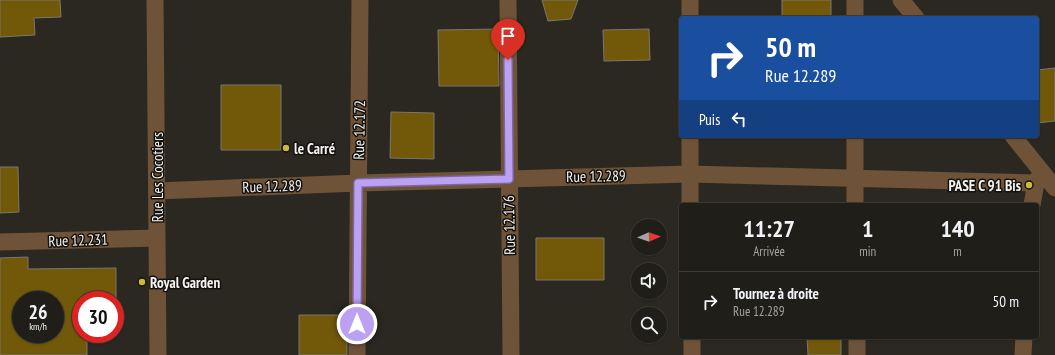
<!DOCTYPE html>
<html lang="fr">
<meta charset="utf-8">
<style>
:root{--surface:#201e19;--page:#2d2b26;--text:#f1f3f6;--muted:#a2a2a2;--line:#3d3c38}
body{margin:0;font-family:"PT Sans Narrow",sans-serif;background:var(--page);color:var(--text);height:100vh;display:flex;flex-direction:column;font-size:15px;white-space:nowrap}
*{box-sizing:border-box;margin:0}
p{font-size:13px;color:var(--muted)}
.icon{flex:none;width:22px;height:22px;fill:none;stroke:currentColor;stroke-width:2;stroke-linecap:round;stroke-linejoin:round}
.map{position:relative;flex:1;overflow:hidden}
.panel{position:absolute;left:679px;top:203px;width:360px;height:136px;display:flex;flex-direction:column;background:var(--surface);border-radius:4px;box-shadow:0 1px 3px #0004,0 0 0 1px var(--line)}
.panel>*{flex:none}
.hud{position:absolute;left:679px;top:16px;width:360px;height:122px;border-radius:4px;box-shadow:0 1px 3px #0004,0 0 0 1px var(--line);background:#1a4fa0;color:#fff;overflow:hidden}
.needle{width:26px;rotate:88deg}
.buttons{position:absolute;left:631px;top:219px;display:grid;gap:8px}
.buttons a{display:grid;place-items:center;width:36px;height:36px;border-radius:50%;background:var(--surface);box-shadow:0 1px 3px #0004,0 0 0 1px var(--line);font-size:20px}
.speed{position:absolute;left:12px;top:291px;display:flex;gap:8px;font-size:20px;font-weight:700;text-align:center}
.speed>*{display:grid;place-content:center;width:52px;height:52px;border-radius:50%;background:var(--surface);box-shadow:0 1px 3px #0004,0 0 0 1px var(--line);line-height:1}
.speed small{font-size:10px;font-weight:400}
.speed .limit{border:6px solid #d22;background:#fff;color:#111}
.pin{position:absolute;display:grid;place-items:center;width:34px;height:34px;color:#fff;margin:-41px -17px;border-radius:50% 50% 50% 0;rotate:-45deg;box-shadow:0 0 4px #0007}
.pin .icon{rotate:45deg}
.me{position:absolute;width:44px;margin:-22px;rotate:0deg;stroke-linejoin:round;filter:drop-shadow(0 0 3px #0008)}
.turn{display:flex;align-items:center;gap:14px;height:84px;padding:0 20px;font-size:18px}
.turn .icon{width:52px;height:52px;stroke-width:2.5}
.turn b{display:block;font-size:28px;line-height:34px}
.then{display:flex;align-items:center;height:38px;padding:0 20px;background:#0003;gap:8px;font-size:15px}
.eta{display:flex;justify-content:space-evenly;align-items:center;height:68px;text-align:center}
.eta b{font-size:24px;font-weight:700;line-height:28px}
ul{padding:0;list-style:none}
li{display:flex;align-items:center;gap:12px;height:60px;padding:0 20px;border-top:1px solid var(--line)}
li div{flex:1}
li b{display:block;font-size:15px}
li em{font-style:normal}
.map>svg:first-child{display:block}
.building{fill:#725909;stroke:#7b776f;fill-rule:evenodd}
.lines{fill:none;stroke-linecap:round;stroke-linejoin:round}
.street{stroke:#6e5339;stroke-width:17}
.route-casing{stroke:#7a689d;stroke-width:10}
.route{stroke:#bca0f2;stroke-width:7}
.poi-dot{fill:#cdb938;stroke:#12110e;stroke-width:1.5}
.labels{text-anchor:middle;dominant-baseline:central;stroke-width:3;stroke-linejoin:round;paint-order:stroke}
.street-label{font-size:15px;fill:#f5f3ef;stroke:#12110e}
.poi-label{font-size:15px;font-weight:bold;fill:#f5f3ef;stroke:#12110e;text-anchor:start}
</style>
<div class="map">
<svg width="1055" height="355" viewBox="0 0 1055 355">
<rect width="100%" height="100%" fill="#2b2821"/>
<path class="building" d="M 0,0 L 60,0 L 61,17 L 34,18 L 35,35 L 0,37 Z
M 542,0 L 578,0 L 571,19 L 548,21 Z
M 782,0 L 831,0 L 831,18 L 782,18 Z
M 498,29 L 499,86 L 439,86 L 438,30 Z
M 649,29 L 650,60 L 604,61 L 603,30 Z
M 1055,68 L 1055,121 L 1037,123 L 1037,70 Z
M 221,85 L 281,85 L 281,150 L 221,150 Z
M 391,112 L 434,113 L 434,159 L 390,158 Z
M 0,167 L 18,167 L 19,212 L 0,213 Z
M 536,238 L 604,238 L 604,280 L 536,280 Z
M 28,257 L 28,269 L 116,268 L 116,300 L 81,300 L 81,334 L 87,334 L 87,355 L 0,355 L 0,258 ZM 21,300 L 59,300 L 59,333 L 21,334 Z
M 299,315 L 347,315 L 347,355 L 299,355 Z
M 807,337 L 841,337 L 841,355 L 808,355 Z"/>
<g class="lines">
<path class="street" d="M 155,0 L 158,355
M 508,0 L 511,355
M 901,0 L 916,18
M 690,18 L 690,0
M 855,18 L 855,0
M 690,136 L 690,205
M 855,136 L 855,205
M 1013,136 L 1055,188
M 157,191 L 358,183 L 690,174 L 1036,183
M 1032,205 L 1036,183 L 1041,173
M 0,242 L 157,238
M 692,337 L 692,355
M 857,337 L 857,355
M 357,355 L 360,0
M 1023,355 L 1024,337"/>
</g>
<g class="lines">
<defs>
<path id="route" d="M 357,324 L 358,183 L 509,179 L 508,60"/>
</defs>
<use href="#route" class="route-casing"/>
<use href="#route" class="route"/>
</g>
<g class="poi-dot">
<circle cx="286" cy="148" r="4"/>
<circle cx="1029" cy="185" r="4"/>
<circle cx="142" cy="282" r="4"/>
</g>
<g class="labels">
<g class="street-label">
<text transform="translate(359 130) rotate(-89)">Rue 12.172</text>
<text transform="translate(596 176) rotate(-1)">Rue 12.289</text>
<text transform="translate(157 177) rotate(-90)">Rue Les Cocotiers</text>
<text transform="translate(272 186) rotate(-2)">Rue 12.289</text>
<text transform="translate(509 225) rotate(-91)">Rue 12.176</text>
<text transform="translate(78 240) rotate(-2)">Rue 12.231</text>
</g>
<g class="poi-label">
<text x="294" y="148">le Carré</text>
<text x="1021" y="185" text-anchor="end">PASE C 91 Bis</text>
<text x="150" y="282">Royal Garden</text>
</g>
</g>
</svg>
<div class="buttons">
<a><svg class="needle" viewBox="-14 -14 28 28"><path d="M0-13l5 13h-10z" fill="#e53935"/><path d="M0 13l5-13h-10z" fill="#a2a2a2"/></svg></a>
<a><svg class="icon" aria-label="sound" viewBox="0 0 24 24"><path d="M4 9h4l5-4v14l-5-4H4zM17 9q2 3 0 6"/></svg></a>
<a><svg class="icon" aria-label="search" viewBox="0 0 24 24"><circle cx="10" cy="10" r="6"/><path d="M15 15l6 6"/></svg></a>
</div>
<div class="speed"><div>26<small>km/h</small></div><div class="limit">30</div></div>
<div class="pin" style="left:508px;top:60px;background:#d93025"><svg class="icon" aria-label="arrive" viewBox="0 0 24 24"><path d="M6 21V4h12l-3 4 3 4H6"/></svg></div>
<svg class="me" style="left:357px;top:324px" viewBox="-20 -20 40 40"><circle r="17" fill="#bca0f2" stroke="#fff" stroke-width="3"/><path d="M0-11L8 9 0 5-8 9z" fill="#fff"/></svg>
<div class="hud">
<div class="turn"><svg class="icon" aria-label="right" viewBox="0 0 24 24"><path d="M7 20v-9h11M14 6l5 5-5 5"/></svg><div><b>50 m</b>Rue 12.289</div></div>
<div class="then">Puis<svg class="icon" aria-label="left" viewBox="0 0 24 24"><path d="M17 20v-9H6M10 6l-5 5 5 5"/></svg></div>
</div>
<section class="panel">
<div class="eta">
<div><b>11:27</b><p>Arrivée</p></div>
<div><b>1</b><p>min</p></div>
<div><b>140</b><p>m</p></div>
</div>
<ul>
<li><svg class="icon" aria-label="right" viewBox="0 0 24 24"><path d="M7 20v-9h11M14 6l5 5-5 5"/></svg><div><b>Tournez à droite</b><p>Rue 12.289</p></div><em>50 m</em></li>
</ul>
</section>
</div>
